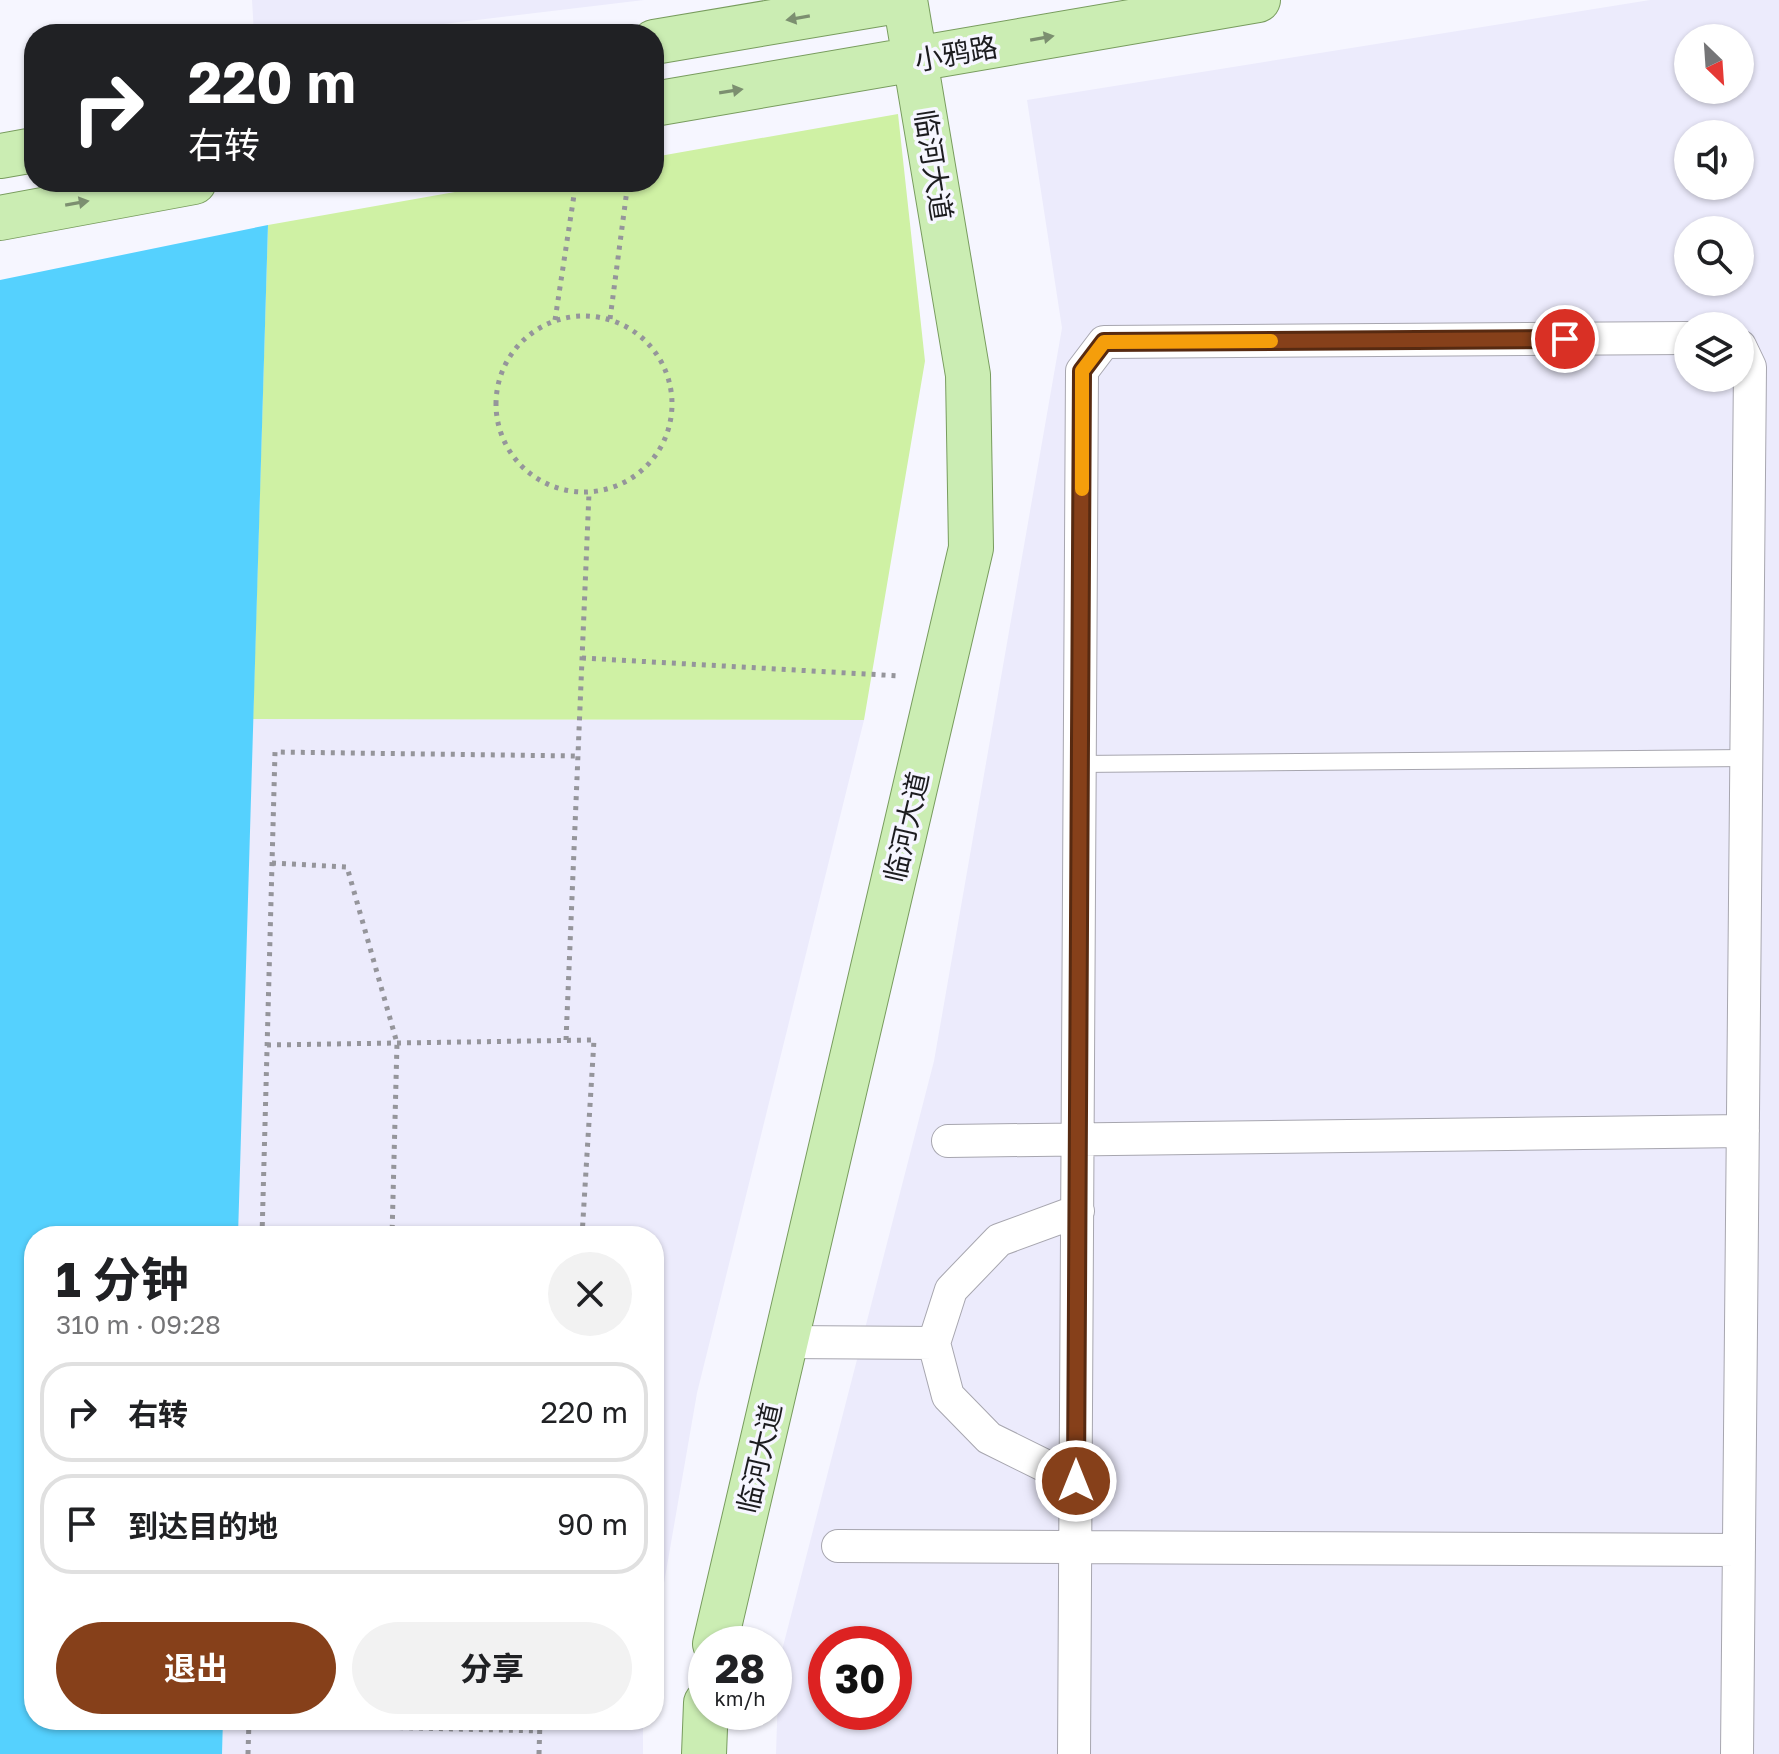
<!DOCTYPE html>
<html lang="zh">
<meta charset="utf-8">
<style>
:root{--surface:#fff;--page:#f2f2f2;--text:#202124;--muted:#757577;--line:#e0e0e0;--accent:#86401a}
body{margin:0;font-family:"Golos Text","Noto Sans SC",sans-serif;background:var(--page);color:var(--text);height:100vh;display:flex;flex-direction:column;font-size:30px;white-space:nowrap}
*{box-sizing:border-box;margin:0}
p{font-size:26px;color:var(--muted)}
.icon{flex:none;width:44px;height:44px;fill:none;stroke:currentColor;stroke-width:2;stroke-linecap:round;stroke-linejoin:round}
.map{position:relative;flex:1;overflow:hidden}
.sheet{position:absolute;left:24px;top:1226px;width:640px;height:504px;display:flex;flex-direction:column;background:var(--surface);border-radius:32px;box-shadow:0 2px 6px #0004}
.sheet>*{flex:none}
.hud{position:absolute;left:24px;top:24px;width:640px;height:168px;border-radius:32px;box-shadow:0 2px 6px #0004;background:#202124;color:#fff;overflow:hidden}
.needle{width:52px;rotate:155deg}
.tools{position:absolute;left:1674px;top:24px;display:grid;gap:16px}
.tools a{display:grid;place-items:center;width:80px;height:80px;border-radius:50%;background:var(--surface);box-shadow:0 2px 6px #0004;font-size:40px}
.speed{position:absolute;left:688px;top:1626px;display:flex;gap:16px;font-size:40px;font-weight:700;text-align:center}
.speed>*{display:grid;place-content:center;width:104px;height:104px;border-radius:50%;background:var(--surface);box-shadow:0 2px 6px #0004;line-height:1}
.speed small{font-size:20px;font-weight:400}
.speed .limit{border:12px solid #d22;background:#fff;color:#111}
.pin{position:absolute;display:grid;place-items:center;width:68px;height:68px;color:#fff;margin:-34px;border:4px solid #fff;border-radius:50%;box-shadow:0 2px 8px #0007}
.me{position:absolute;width:88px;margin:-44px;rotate:0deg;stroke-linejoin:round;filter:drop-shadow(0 0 6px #0008)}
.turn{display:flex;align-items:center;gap:28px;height:168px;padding:0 32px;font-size:36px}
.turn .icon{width:104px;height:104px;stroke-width:2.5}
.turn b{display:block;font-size:56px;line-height:68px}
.round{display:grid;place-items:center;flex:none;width:84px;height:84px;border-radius:42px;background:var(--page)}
.overview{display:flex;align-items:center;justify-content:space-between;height:136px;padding:0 32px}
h1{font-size:48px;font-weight:700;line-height:60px}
.action{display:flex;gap:16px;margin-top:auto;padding:16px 32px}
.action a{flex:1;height:92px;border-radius:48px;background:var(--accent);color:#fff;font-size:32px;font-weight:700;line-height:92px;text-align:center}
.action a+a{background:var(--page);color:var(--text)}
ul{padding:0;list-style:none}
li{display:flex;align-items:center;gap:24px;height:100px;margin:0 16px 12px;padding:0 16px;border:4px solid var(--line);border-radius:32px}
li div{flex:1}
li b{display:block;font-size:30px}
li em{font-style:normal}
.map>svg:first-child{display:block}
.built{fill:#ecebfc;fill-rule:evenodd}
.green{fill:#cff1a4}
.water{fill:#55d1fe}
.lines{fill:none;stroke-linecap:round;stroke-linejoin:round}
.lane-casing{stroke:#a7a6af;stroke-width:18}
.street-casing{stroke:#a7a6af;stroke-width:34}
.primary-casing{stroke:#789c5e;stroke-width:46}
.path{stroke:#95959b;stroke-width:5;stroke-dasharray:4 6;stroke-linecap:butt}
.lane{stroke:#fff;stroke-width:16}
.street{stroke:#fff;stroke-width:32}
.primary{stroke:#cbedb3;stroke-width:44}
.oneway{fill:#7c8f70}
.route-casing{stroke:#572a11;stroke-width:20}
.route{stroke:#86401a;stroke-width:14}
.slow{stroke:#f59e0b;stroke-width:14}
.labels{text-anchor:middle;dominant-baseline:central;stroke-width:7;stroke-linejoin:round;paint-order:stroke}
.street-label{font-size:28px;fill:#1c1c1f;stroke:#f6f6ff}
</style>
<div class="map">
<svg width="1779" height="1754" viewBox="0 0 1779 1754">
<rect width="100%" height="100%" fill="#f6f6ff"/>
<path class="built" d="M 252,0 L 644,0 L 361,34 L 254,34 Z
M 1650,0 L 1779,0 L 1779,1754 L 776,1754 L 779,1662 L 934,1061 L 1062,328 L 1027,100 ZM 1688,38 L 1740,38 L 1740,90 L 1688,90 ZM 1688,134 L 1740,134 L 1740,186 L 1688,186 ZM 1688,230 L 1740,230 L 1740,282 L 1688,282 ZM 1688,326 L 1740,326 L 1740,378 L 1688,378 ZM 826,1644 L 894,1644 L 894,1712 L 826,1712 Z
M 253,719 L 864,720 L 697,1393 L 654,1641 L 654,1236 L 237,1236 Z
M 223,1720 L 643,1720 L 643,1754 L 222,1754 Z"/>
<path class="green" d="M 898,114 L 925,361 L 864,720 L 253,719 L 268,225 L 512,182 L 654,182 L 654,157 Z"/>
<path class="water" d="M 268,225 L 238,1236 L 34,1236 L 34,1720 L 223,1720 L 222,1754 L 0,1754 L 0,280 Z"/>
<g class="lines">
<defs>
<path id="lane" d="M 1080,764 L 1746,758"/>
<path id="street" d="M 948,1141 L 1743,1131
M 786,1342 L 934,1343
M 1076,1481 L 989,1438 L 948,1396 L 934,1343 L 951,1290 L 999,1240 L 1078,1211
M 838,1546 L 1739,1550
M 1074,1754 L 1082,371 L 1104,342 L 1688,338
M 1737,1754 L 1750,367 L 1740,346"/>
<path id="primary" d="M 654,42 L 903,0
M 654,104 L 1258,0
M 0,156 L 34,150
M 0,218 L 194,182
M 715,1644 L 971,548 L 968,375 L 905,0
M 704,1754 L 706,1703"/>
</defs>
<use href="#lane" class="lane-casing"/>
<use href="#street" class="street-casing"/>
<use href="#primary" class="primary-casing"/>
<path class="path" d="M496 404a88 88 0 1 1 176 0a88 88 0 1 1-176 0Z
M 610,319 L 628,182
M 555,320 L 576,182
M 582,658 L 901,676
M 272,863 L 347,867 L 397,1043 L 392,1236
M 566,1040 L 589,493
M 267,1045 L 594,1040 L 582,1236
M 262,1236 L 275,752 L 578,756
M 249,1724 L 540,1731
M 248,1754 L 249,1720
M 539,1754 L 540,1720"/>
<use href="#lane" class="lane"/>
<use href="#street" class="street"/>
<use href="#primary" class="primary"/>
</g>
<defs><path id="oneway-solid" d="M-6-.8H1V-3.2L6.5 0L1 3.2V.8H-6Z" transform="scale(2)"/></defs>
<g class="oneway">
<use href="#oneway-solid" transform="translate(798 18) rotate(170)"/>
<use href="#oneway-solid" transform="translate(1042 38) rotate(-10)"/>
<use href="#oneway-solid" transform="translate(731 91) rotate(-9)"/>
<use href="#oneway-solid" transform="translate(77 203) rotate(-10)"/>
</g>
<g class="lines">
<defs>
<path id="route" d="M 1076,1481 L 1082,371 L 1104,342 L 1565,339"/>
</defs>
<use href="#route" class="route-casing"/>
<use href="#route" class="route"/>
<path class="slow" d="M 1082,489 L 1082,371 L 1104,342 L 1271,341"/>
</g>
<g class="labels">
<g class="street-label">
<text transform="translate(956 53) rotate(-10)">小鸦路</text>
<text transform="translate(934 165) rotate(81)">临河大道</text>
<text transform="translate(906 827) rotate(-77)">临河大道</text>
<text transform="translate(759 1458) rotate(-77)">临河大道</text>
</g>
</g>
</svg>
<div class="tools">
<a><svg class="needle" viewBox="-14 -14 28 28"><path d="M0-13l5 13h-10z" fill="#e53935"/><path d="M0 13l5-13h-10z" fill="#757577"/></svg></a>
<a><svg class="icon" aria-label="sound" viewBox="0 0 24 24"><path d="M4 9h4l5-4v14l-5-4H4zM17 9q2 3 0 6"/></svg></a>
<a><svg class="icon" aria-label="search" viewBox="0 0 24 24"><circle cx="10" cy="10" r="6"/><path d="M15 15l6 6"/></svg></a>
<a><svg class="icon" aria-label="layers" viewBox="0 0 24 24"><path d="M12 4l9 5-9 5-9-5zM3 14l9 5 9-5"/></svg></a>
</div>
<div class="speed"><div>28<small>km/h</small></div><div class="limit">30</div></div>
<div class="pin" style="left:1565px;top:339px;background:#d93025"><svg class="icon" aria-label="arrive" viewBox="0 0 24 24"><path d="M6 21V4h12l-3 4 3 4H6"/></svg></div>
<svg class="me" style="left:1076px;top:1481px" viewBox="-20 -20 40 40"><circle r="17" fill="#86401a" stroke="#fff" stroke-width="3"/><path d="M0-11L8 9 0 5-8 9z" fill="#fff"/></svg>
<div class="hud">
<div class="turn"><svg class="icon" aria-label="right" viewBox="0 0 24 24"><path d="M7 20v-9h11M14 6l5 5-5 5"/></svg><div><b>220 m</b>右转</div></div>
</div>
<section class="sheet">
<div class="overview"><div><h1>1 分钟</h1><p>310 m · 09:28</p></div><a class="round"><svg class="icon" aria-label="close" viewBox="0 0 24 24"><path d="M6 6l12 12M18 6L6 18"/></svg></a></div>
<ul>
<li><svg class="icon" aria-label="right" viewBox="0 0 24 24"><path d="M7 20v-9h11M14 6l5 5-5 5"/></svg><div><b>右转</b></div><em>220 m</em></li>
<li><svg class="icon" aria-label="arrive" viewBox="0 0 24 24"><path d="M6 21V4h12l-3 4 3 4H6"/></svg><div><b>到达目的地</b></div><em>90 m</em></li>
</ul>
<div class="action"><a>退出</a><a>分享</a></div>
</section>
</div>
